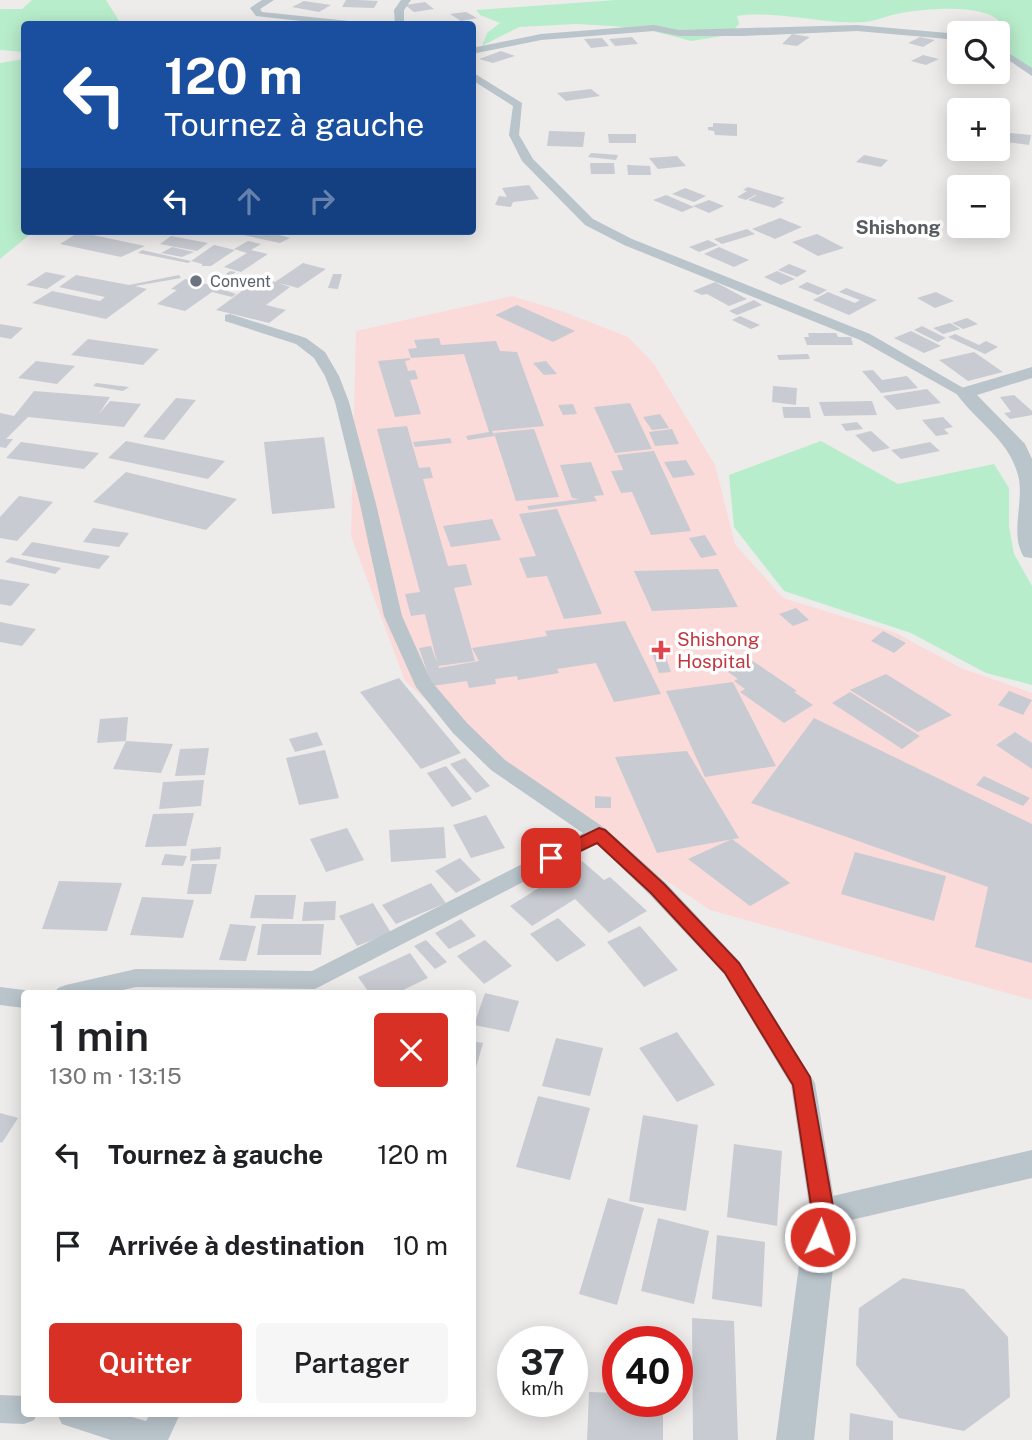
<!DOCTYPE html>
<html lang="fr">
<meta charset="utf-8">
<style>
:root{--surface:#fff;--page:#f6f6f6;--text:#202124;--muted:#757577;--accent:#d93025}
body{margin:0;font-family:"Public Sans",sans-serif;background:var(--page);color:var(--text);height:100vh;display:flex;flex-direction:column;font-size:26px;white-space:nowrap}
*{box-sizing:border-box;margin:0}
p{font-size:23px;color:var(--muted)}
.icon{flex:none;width:38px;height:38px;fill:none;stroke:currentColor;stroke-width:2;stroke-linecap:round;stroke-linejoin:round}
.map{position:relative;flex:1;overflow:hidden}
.details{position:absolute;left:21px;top:990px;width:455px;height:427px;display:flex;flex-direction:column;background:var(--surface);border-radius:7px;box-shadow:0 4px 18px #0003}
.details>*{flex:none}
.guide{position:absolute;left:21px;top:21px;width:455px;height:214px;border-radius:7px;box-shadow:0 4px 18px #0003;background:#1a4fa0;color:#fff;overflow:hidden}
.tools{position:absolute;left:947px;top:21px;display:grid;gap:14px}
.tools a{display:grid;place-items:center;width:63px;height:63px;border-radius:7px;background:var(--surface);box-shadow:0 4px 18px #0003;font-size:35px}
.speed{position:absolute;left:497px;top:1326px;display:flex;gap:14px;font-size:35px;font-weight:700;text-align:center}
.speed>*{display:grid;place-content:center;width:91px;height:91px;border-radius:50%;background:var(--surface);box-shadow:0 4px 18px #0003;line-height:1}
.speed small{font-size:18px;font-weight:400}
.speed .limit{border:10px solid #d22;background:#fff;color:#111}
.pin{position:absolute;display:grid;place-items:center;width:60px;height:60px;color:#fff;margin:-30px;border-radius:14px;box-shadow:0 4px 10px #0006}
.me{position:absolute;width:77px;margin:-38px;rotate:3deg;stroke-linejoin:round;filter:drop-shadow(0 0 5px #0008)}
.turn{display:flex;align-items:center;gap:24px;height:147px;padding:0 28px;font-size:32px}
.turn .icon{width:91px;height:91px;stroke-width:2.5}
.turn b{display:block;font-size:49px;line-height:60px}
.lanes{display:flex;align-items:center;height:66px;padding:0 28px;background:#0003;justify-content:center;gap:35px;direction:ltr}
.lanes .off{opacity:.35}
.round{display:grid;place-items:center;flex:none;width:74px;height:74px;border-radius:7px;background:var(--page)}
.summary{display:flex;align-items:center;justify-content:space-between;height:119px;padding:0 28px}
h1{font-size:42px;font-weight:600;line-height:52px}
.action{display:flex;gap:14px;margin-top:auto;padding:14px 28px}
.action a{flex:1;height:80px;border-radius:7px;background:var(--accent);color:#fff;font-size:28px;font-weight:600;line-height:80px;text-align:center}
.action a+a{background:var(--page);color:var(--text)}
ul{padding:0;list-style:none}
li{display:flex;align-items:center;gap:21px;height:91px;padding:0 28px}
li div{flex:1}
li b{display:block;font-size:26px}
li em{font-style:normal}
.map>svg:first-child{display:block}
.medical{fill:#fadbda}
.green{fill:#b8edcb}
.building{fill:#c8cbd1}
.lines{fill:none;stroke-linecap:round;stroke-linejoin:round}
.minor{fill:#b9c4cb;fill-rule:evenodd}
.tertiary{fill:#b9c4cb;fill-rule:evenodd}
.route{fill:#d93025;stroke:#8d1f18;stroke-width:2}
.worship-dot{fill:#6b7280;stroke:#fff;stroke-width:2.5}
.health-dot{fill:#e0444e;stroke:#fff;stroke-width:2.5}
.labels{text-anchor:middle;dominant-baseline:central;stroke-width:7;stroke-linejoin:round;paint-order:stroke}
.far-worship-label{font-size:16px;fill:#5b616d;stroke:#fff;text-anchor:start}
.far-quarter-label{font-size:19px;font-weight:bold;fill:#585c60;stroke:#fff}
.health-label{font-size:19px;fill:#be3a42;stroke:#fff;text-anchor:start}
</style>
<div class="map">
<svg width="1032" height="1440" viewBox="0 0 1032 1440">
<rect width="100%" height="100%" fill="#eeebeb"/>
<path class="medical" d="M 512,296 L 564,312 L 628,337 L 654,364 L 715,465 L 735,544 L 783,598 L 896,633 L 961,668 L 1032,693 L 1032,1000 L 710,910 L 506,774 L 405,681 L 351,536 L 356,331 Z"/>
<path class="green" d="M 32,0 L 106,0 L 121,24 L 24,24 L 24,52 L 0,50 L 0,9 L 22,9 Z
M 616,0 L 1032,0 L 1032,72 L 998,43 L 998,37 L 1005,29 C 994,1 926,9 901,13 C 888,15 877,21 864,22 C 822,25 779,10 737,16 L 739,24 L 729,35 L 691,41 L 649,30 L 612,26 L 576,24 L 519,27 L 482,46 L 487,33 L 500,23 L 480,15 L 476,10 Z
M 24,59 L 24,231 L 34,231 L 0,259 L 0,63 Z
M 821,441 L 898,484 L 994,464 L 1009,488 L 1009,526 L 1014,554 L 1032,586 L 1032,685 L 986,673 L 911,633 L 784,591 L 734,527 L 729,475 Z"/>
<path class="building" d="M 346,0 L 357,0 L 378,1 L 374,8 L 342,7 Z
M 304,1 L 331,5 L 319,12 L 292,7 Z
M 425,2 L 434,9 L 414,12 L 405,5 Z
M 466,12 L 477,18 L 461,21 L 450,14 Z
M 792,34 L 810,37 L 797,46 L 782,44 Z
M 632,37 L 638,44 L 615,46 L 609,39 Z
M 920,37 L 935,40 L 923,47 L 908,43 Z
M 602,38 L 609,46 L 591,48 L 584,39 Z
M 501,51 L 515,56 L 493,63 L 479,59 Z
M 923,55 L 939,59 L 926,65 L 911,61 Z
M 591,89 L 600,96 L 566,101 L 557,93 Z
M 713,123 L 737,124 L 737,136 L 715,135 L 714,131 L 708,130 L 708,127 L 713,127 Z
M 549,131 L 585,132 L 583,147 L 547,146 Z
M 999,132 L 1031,135 L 1029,145 L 998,141 Z
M 608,134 L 636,134 L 636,143 L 609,143 Z
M 591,153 L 618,155 L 616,160 L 588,157 Z
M 864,155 L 888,160 L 881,167 L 856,162 Z
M 677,156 L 686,166 L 658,169 L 649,158 Z
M 590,163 L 614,163 L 615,174 L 591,174 Z
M 627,165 L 650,166 L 651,175 L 628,175 Z
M 529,185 L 539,199 L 513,202 L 511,207 L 495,205 L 499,196 L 507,197 L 502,188 Z
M 748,187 L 785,198 L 780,201 L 784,202 L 774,208 L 748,200 L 757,195 L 755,195 L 746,200 L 737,197 L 747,191 L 743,190 Z
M 685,188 L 706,196 L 694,202 L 672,194 Z
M 666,195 L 694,207 L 682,212 L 653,200 Z
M 709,200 L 724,206 L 709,213 L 693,206 Z
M 780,218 L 802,227 L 775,239 L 752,229 Z
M 747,229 L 755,234 L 722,244 L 714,239 Z
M 224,231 L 266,231 L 290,238 L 280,243 Z
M 79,232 L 145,246 L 121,257 L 60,244 Z
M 817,234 L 844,248 L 818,256 L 792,242 Z
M 171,236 L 208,243 L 197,251 L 160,244 Z
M 708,240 L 718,245 L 699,252 L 689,247 Z
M 248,241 L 261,244 L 251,250 L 268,254 L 241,272 L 224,267 L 247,253 L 234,249 Z
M 214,245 L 235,250 L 211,266 L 202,266 L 202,264 L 191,261 Z
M 172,247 L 194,252 L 182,257 L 161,253 Z
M 719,247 L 749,260 L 734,267 L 704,254 Z
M 142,250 L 191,261 L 188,263 L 138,253 Z
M 303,263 L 326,269 L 298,288 L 275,282 Z
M 789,264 L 807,271 L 797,277 L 778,270 Z
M 230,271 L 236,272 L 215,287 L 236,294 L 232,297 L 212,292 L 185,311 L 157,304 L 177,290 L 171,289 L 185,279 L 210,285 Z
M 777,271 L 795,279 L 781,285 L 764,277 Z
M 46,272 L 66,276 L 47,289 L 26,285 Z
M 333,274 L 342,274 L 338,289 L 328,288 Z
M 76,275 L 129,285 L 179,275 L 181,278 L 135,286 L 147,289 L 106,319 L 32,303 L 52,291 L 100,301 L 105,297 L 59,287 Z
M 261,277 L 290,287 L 266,305 L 286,310 L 269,323 L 216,310 Z
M 715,282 L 747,299 L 729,306 L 707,294 L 702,295 L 693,291 Z
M 807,282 L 827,290 L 818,295 L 798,287 Z
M 846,288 L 877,300 L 849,315 L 813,300 L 828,292 L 855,303 L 860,300 L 839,292 Z
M 936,292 L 954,301 L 935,308 L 917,298 Z
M 754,300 L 762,305 L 737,315 L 729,311 Z
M 517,305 L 575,331 L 553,342 L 495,315 Z
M 740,316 L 760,325 L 751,329 L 732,320 Z
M 967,318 L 978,324 L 963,329 L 952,323 Z
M 950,323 L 960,329 L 943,334 L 933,328 Z
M 0,324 L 23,328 L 11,339 L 0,337 Z
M 922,326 L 946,338 L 938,342 L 914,330 Z
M 911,331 L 941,346 L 924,353 L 894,338 Z
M 808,333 L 836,333 L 838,337 L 851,337 L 853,345 L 807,345 L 804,337 L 809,337 Z
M 955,334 L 979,345 L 986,341 L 998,347 L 985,354 L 948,337 Z
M 439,338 L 441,345 L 496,341 L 500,351 L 517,352 L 544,426 L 492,431 L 495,436 L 468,440 L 466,436 L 489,432 L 464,354 L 411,358 L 408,349 L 417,348 L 414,340 Z
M 88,339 L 159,349 L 143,365 L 71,355 Z
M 974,352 L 1003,372 L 968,381 L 939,360 Z
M 808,354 L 810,359 L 779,360 L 777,355 Z
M 410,358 L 410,360 L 405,361 L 408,371 L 415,370 L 418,379 L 410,380 L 421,414 L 395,417 L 378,361 Z
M 36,361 L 75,366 L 57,384 L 18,378 Z
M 546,361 L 557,374 L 544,375 L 533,363 Z
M 873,370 L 882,380 L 907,376 L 918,388 L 881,393 L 862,371 Z
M 96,383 L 129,387 L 123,391 L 93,386 Z
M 773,386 L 797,388 L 796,405 L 772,402 Z
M 927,389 L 941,403 L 897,410 L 883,396 Z
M 34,391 L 110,397 L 99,414 L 110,401 L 141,404 L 124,427 L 28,417 L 6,439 L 13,439 L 6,448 L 0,447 L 0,413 L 14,416 Z
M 1014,395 L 1032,411 L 1032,415 L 1010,419 L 1004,413 L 1011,412 L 1000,397 Z
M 176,398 L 196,400 L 164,440 L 143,437 Z
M 872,401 L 877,415 L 824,416 L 819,402 Z
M 630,403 L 652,449 L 615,453 L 594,407 Z
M 573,404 L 577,414 L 563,415 L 558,405 Z
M 782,407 L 809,407 L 811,418 L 784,418 Z
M 660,414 L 669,428 L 652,430 L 643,417 Z
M 943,417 L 953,427 L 944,429 L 949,434 L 936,436 L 922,420 Z
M 857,422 L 863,429 L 846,431 L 841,424 Z
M 407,426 L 419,468 L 430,467 L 433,478 L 423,479 L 448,566 L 466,564 L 472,585 L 454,588 L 475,661 L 438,666 L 425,614 L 411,616 L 405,594 L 420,592 L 377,429 Z
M 534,429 L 559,497 L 516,501 L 494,433 Z
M 672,429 L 679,444 L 655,446 L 649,432 Z
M 871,431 L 890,448 L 873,452 L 855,435 Z
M 324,437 L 335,508 L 272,514 L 264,442 Z
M 450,438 L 452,443 L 415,447 L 413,442 Z
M 126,441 L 225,461 L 208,479 L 108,458 Z
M 21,442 L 99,453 L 84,469 L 6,458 Z
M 930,442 L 940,451 L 901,459 L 891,450 Z
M 654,451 L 691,531 L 651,535 L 632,492 L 621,493 L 611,471 L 623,470 L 617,455 Z
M 686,460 L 695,475 L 673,478 L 664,462 Z
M 591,462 L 604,495 L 594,496 L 597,501 L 529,510 L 527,506 L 580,499 L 572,498 L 560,465 Z
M 126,472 L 237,499 L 206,530 L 93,502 Z
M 19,496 L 53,502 L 17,541 L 0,538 L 0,517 Z
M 557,509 L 602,614 L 564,619 L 547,576 L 527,578 L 519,558 L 536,556 L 519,514 Z
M 492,519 L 501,540 L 451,547 L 443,526 Z
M 93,528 L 129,533 L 119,547 L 83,542 Z
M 705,535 L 717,555 L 701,558 L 689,538 Z
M 32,542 L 110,556 L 99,569 L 21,555 Z
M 11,557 L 61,568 L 55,574 L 5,562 Z
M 718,569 L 738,607 L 652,611 L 634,571 Z
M 0,579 L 30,584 L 11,606 L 0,604 Z
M 796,608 L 809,620 L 793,626 L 779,614 Z
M 625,621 L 661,694 L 614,702 L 596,663 L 557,669 L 559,673 L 518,680 L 517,676 L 495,679 L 496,684 L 469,688 L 467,681 L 432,686 L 419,648 L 431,646 L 439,668 L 479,661 L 472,648 L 547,636 L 545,631 Z
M 0,622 L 36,629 L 22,646 L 0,642 Z
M 883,631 L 906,643 L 894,653 L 871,641 Z
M 662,646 L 671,672 L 659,673 L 650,647 Z
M 750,659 L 797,691 L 794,692 L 813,705 L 784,723 L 740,692 L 745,689 L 734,681 L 738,679 L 728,672 Z
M 886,674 L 952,715 L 918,732 L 850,690 Z
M 399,678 L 461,753 L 421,769 L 360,692 Z
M 733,682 L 776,766 L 705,777 L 666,691 Z
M 1009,691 L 1032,700 L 1023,715 L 998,705 Z
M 850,692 L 920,736 L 902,749 L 832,703 Z
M 128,717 L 126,741 L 173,744 L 161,773 L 113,769 L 126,741 L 97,743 L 100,719 Z
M 814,718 L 1032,824 L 1032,963 L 975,947 L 988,887 L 751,803 Z
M 317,732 L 323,745 L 295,752 L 289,739 Z
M 1015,732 L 1032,743 L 1032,769 L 996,745 Z
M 209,748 L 205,775 L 175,776 L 180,749 Z
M 325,750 L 339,798 L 299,805 L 286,758 Z
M 687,751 L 739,838 L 657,853 L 615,757 Z
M 465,758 L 490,786 L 476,793 L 450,764 Z
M 446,766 L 472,799 L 452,807 L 427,773 Z
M 984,776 L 1030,798 L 1023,806 L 976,785 Z
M 204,780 L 201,806 L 159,809 L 163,782 Z
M 595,796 L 611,797 L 611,808 L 595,808 Z
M 194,813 L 186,846 L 145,847 L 153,814 Z
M 486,815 L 505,848 L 471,858 L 453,825 Z
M 444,827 L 446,858 L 391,862 L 389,830 Z
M 347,828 L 364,860 L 326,872 L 310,839 Z
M 732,839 L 790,883 L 750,906 L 688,859 Z
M 221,847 L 220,859 L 190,861 L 191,849 Z
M 855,852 L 946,876 L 934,921 L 841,894 Z
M 165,854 L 187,856 L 183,866 L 161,865 Z
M 460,858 L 481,880 L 456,893 L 435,871 Z
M 582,861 L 604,880 L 610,877 L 647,911 L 609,933 L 575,899 L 532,926 L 510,906 Z
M 192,864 L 217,864 L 211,894 L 187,894 Z
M 59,881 L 122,883 L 107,931 L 42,929 Z
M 431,883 L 446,903 L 396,924 L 382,905 Z
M 255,895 L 296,895 L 293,919 L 250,918 Z
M 142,897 L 194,900 L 183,938 L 130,935 Z
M 336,901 L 335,920 L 302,921 L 304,902 Z
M 373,903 L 391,933 L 357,946 L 339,916 Z
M 558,918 L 586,945 L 557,962 L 530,934 Z
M 461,919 L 476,936 L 449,949 L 435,933 Z
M 230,924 L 256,926 L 246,961 L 219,960 Z
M 262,924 L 324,924 L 321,955 L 257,955 Z
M 640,926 L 678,970 L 644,987 L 607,942 Z
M 426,940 L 447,962 L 435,969 L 414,946 Z
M 485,940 L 512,966 L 484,984 L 457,956 Z
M 410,953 L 428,978 L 395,994 L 370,994 L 358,977 Z
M 485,993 L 519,1001 L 509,1032 L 474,1025 Z
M 677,1032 L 715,1085 L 677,1102 L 639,1048 Z
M 556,1038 L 603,1048 L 590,1096 L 542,1086 Z
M 472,1041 L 483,1043 L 473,1078 L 472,1078 Z
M 538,1096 L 590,1108 L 570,1180 L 516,1167 Z
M 0,1113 L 18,1118 L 2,1143 L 0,1142 Z
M 643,1115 L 698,1125 L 686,1211 L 629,1201 Z
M 734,1144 L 782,1151 L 777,1226 L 727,1217 Z
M 608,1198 L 644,1208 L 617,1305 L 579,1294 Z
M 658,1218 L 709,1231 L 694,1304 L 641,1291 Z
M 717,1235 L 765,1242 L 762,1307 L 712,1299 Z
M 903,1278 L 964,1289 L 1008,1337 L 1010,1397 L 964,1431 L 899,1418 L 856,1365 L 859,1308 Z
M 692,1318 L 734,1321 L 738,1440 L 693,1440 Z
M 589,1392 L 618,1393 L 618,1402 L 663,1402 L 663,1440 L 587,1440 Z
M 850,1413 L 893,1421 L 893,1440 L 849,1440 Z"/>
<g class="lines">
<path class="minor" d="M 262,0 L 274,0 L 260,9 L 262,12 L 349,21 L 354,24 L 328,24 L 256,16 L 250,8 Z
M 401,0 L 411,0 L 404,10 L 404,24 L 395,24 L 394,10 Z
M 654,25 L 679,30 L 857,25 L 959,34 L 959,40 L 857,31 L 743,36 L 679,36 L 654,31 L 541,40 L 472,54 L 472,48 L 541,34 Z
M 998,46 L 1032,68 L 1032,76 L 998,53 Z
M 472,72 L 522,103 L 519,135 L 533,159 L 593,219 L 632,239 L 870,334 L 972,393 L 970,396 L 960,396 L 860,340 L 624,245 L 585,225 L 522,161 L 509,135 L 513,106 L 472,80 Z
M 230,314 L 306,338 L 325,352 L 339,376 L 349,402 L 376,504 L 402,616 L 431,681 L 467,723 L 505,760 L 606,829 L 665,882 L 740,962 L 815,1083 L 836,1212 L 832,1220 L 823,1224 L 814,1220 L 810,1212 L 791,1085 L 724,974 L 649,894 L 597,844 L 315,989 L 136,987 L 105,994 L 54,994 L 58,988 L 66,985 L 136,969 L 312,971 L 583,833 L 491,770 L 453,733 L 416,687 L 384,616 L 360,504 L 335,402 L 325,376 L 314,358 L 296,344 L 225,321 L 225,315 Z
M 0,987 L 24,990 L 33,994 L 24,994 L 24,1008 L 0,1005 Z
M 0,1395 L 24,1396 L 24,1414 L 37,1414 L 34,1420 L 24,1424 L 0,1423 Z
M 57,1414 L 121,1414 L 146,1421 L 150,1414 L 180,1414 L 168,1440 L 111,1440 L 62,1424 Z"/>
<path class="tertiary" d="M 1032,367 L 1032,378 L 977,395 L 1025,444 L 1032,459 L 1032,558 L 1024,557 C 1009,534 1025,501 1018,475 C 1008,438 977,423 956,393 L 958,389 Z
M 1032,1150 L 1032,1178 L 838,1223 L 814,1440 L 776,1440 L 806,1212 L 811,1201 Z"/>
</g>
<path class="route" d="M 599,828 L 605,830 L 664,884 L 739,963 L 810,1077 L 834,1212 L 828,1244 L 820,1247 L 812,1244 L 809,1237 L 812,1212 L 793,1085 L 725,973 L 651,893 L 597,843 L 551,865 L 545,863 L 542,858 L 545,854 Z"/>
<circle class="worship-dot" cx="196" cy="281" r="7"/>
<path class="health-dot" d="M657.5 639.5h7v7h7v7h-7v7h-7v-7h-7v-7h7z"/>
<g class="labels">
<g class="far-worship-label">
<text x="210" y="281">Convent</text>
</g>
<g class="far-quarter-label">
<text x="898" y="227">Shishong</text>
</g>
<g class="health-label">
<text x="677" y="639">Shishong<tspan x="677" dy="22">Hospital</tspan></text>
</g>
</g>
</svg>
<div class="tools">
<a><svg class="icon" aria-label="search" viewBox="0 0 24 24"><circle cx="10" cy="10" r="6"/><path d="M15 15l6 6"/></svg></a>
<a>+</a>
<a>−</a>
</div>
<div class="speed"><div>37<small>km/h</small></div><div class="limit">40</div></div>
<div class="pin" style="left:551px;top:858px;background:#d93025"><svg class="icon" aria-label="arrive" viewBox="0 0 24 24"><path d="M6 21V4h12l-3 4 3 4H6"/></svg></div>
<svg class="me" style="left:820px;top:1237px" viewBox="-20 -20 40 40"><circle r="17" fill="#d93025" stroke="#fff" stroke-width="3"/><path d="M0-11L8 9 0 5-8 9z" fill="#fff"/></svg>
<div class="guide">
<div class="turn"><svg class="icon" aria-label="left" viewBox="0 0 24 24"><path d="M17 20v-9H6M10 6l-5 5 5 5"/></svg><div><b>120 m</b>Tournez à gauche</div></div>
<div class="lanes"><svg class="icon" aria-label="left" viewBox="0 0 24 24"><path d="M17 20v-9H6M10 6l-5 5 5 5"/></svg><svg class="icon off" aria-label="ahead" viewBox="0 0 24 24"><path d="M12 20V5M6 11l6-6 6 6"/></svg><svg class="icon off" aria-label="right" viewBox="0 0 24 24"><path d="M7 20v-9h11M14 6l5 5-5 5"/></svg></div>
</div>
<section class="details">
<div class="summary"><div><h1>1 min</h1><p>130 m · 13:15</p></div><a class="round" style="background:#d93025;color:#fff"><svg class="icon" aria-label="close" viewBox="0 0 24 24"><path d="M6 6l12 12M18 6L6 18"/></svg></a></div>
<ul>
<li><svg class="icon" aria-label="left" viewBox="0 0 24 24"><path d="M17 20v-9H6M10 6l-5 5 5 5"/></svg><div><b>Tournez à gauche</b></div><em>120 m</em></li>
<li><svg class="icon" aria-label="arrive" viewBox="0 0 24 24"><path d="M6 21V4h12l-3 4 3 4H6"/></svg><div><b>Arrivée à destination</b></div><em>10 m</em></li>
</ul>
<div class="action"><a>Quitter</a><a>Partager</a></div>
</section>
</div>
